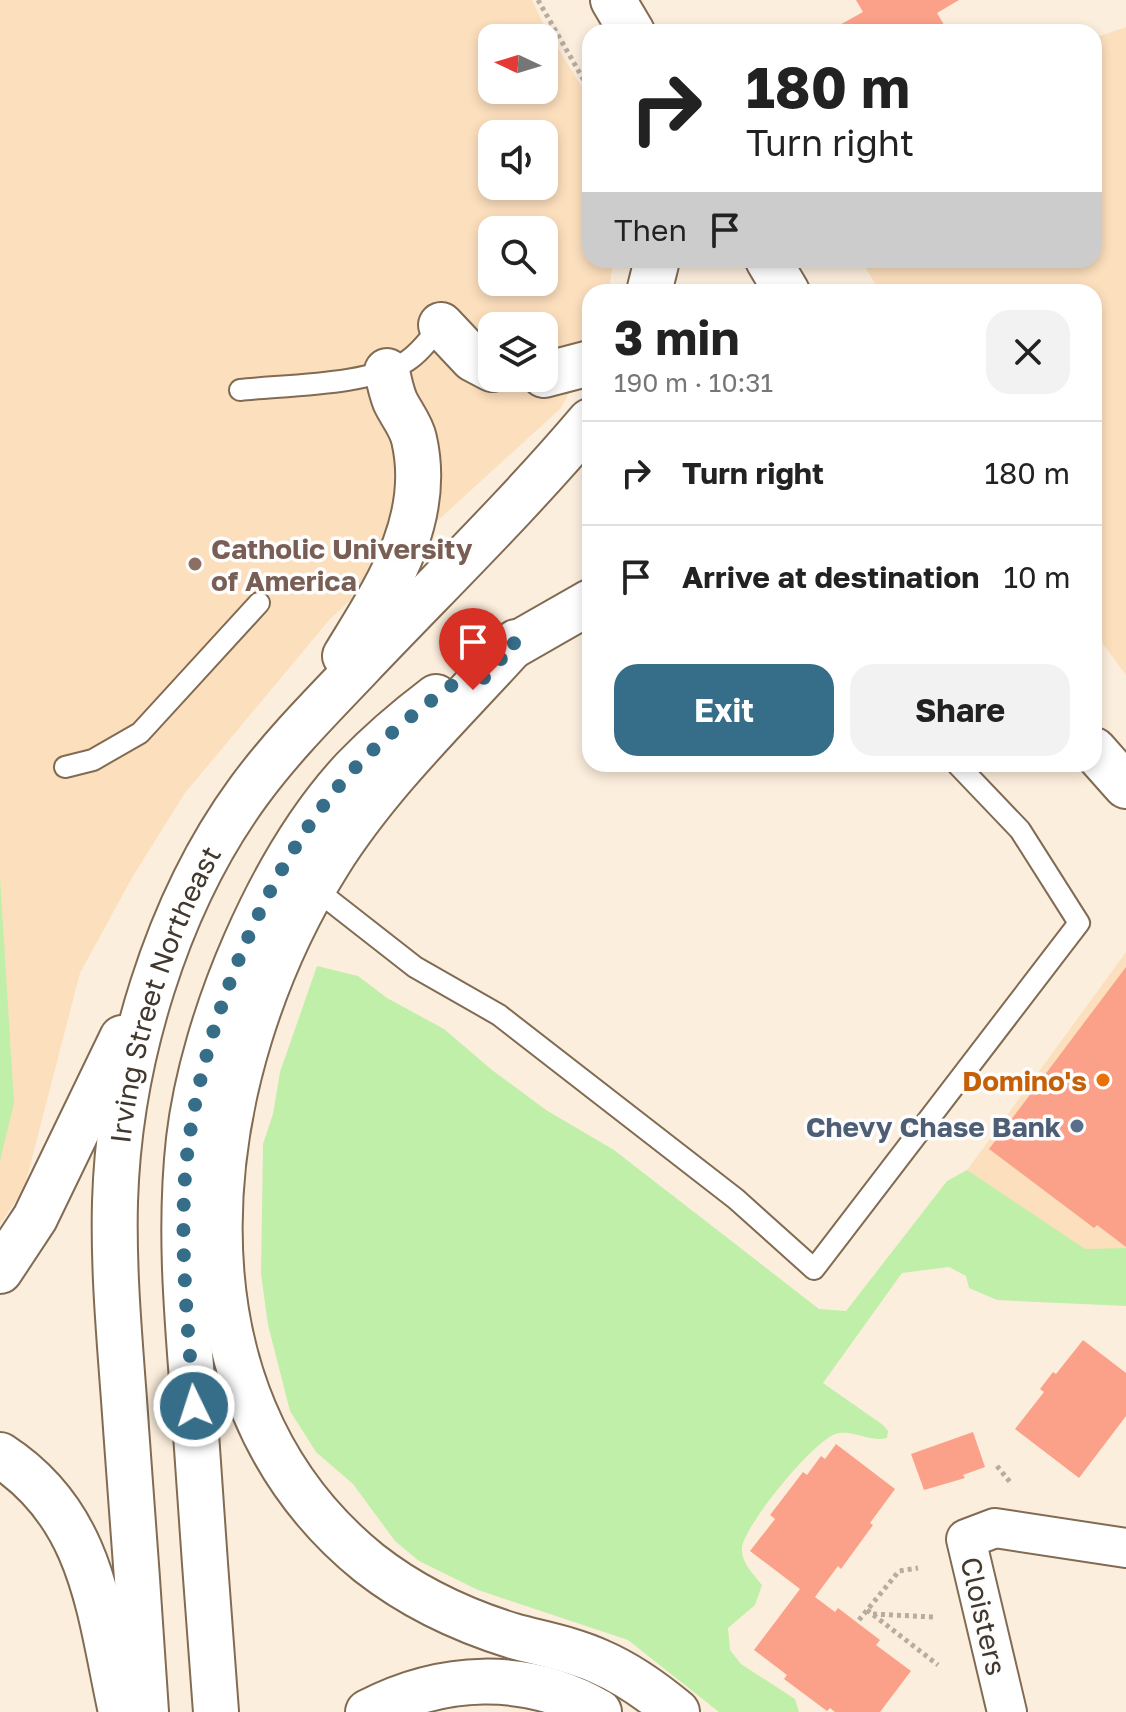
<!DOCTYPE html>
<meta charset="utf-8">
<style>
:root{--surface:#fff;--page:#f2f2f2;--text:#222;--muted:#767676;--line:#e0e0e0;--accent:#366d88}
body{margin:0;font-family:"Golos Text",sans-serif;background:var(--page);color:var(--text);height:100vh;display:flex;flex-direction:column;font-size:30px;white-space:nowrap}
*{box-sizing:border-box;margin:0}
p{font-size:26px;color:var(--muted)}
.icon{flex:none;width:44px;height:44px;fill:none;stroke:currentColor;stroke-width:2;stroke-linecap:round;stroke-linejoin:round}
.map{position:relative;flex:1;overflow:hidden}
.side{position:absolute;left:582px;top:284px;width:520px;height:488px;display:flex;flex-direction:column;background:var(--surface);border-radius:24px;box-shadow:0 4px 12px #0003}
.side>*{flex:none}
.hud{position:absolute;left:582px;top:24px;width:520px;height:244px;border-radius:24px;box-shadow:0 4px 12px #0003;background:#fff;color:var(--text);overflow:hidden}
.needle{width:52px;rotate:274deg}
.buttons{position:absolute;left:478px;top:24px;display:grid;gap:16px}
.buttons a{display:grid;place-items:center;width:80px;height:80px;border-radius:16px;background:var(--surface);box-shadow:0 4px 12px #0003;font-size:40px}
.pin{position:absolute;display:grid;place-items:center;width:68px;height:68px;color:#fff;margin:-82px -34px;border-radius:50% 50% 50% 0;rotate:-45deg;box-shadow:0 0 8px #0007}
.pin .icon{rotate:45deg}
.me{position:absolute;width:88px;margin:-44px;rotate:356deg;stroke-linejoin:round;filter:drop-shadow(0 0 6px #0008)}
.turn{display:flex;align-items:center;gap:28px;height:168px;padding:0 32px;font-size:36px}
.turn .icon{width:104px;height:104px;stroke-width:2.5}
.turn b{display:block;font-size:56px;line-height:68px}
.then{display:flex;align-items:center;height:76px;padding:0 32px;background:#0003;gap:16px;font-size:30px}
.round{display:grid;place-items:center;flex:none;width:84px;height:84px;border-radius:24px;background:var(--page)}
.headline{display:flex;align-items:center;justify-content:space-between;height:136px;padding:0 32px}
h1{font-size:48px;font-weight:700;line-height:60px}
.button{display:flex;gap:16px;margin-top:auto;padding:16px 32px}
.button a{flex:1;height:92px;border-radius:24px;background:var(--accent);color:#fff;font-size:32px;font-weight:700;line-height:92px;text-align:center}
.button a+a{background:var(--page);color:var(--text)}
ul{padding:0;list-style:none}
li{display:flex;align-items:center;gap:24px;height:104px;padding:0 32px;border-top:2px solid var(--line)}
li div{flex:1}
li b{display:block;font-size:30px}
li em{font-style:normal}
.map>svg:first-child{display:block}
.built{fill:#fcdfbd;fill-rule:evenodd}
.green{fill:#c0efa9}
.building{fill:#fba18a}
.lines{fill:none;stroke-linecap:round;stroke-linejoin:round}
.service-casing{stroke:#816b53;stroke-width:24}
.minor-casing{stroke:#816b53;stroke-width:42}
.secondary-casing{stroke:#816b53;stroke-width:48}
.primary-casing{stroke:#816b53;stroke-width:48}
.path{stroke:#b9ac9e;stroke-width:5;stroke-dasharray:4 4;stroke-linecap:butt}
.service{stroke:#fff;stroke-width:20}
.minor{stroke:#fff;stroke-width:38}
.secondary{stroke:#fff;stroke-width:44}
.primary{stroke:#fff;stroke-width:44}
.route{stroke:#366d88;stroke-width:14;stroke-dasharray:0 25.2}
.education-dot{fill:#8d6e63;stroke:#fdfdfd;stroke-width:3}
.food-dot{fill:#e8710a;stroke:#fdfdfd;stroke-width:3}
.service-dot{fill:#5c6f8a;stroke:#fdfdfd;stroke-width:3}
.labels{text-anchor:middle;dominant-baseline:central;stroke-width:7;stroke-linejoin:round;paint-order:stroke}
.education-label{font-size:28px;font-weight:bold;fill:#785e54;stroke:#fdfdfd;text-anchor:start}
.street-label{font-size:28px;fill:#42382e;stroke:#fdfdfd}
.food-label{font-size:28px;font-weight:bold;fill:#c56008;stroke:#fdfdfd;text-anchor:end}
.service-label{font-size:28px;font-weight:bold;fill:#4e5e75;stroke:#fdfdfd;text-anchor:end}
</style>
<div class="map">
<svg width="1126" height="1712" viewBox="0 0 1126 1712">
<rect width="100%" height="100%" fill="#fceedd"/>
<path class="built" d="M 0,0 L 532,0 L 546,29 L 590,100 L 590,260 L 613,260 L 609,292 L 590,292 L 590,354 L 561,408 L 330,619 L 185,793 L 133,876 L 80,973 L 24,1189 L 0,1224 ZM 492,38 L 544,38 L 544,90 L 492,90 ZM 492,134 L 544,134 L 544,186 L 492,186 ZM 492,230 L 544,230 L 544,282 L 492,282 ZM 492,326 L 544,326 L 544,378 L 492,378 Z
M 1126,27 L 1126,675 L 1094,632 L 1094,292 L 880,292 L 861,260 L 1094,260 L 1094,38 Z
M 1126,952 L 1126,1276 L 922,1232 Z"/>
<path class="green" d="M 0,877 L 14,1103 L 0,1161 Z
M 317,966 L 358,976 L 387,998 L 444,1029 L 492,1070 L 546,1110 L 614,1150 L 819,1309 L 846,1311 L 947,1181 L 967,1170 L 1085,1249 L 1126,1248 L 1126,1306 L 997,1300 L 969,1288 L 966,1276 L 949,1267 L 902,1273 L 823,1383 L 883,1425 L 888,1431 L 887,1438 C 870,1442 856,1431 839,1433 C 817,1435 743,1527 742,1548 C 741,1563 754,1574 762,1585 L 755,1605 L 728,1628 L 730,1650 L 741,1664 L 795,1699 L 799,1712 L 719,1712 L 628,1640 L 478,1590 L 419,1561 L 395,1541 L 353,1484 L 316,1452 L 290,1411 L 268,1325 L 261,1274 L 263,1144 L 273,1114 L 280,1072 Z"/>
<path class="building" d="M 856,0 L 959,0 L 937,13 L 946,28 L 939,32 L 839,32 L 836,27 L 863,12 Z
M 1126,967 L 1126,1247 L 1097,1225 L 1094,1228 L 989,1149 Z
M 1083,1340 L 1126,1373 L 1126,1416 L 1079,1478 L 1015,1429 L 1044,1392 L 1040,1389 L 1053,1372 L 1056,1374 Z
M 973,1432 L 985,1467 L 963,1475 L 965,1478 L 924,1490 L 911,1454 Z
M 836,1444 L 895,1489 L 870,1523 L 873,1525 L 841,1569 L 838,1566 L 815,1597 L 835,1612 L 838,1608 L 880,1640 L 876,1645 L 911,1671 L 880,1712 L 835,1712 L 830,1708 L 827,1711 L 784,1679 L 787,1675 L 754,1650 L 800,1589 L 750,1551 L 775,1519 L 770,1515 L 803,1472 L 807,1475 L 821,1456 L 825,1459 Z"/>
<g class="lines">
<defs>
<path id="service" d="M 240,390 C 285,385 371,385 407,361 C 421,352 431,337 441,325
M 65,767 L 93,760 L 140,733 L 259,603
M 314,888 L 415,967 L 499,1015 L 736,1199 L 814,1269 L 1079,923 L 1020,830 L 957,764"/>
<path id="minor" d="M 1007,1712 L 966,1539 L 995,1528 L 1126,1548"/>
<path id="secondary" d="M 1094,750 L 1126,786"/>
<g id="primary">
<path d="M 613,0 L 632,32"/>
<path d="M 768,260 L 787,292"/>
<path d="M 649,292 L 657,260"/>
<path d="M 441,325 L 473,359 L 492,369"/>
<path d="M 544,375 L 590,363"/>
<path d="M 516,642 C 452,713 380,781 329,862 C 198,1072 155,1390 369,1563 C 411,1596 461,1620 513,1636 C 542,1644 572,1649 600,1662 C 628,1674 653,1692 677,1712"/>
<path d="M 345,656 C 385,590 433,521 414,439 C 411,425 401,414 395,401 C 391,391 389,381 387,371"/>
<path d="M 492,658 L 590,602"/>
<path d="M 0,1271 L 35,1218 L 122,1038"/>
<path d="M 0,1455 C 94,1516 99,1612 121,1712"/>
<path id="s1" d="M 146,1712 C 140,1617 133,1523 126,1428 C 121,1353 113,1278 115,1202 C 119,1063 166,904 249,791 C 282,746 322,706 360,666 C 437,585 518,506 590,421"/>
<path d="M 216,1712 C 208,1610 201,1507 194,1405 C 187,1316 179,1228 189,1139 C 203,1019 271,858 354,769 C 379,743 407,719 436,697"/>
<path d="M 368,1712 C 441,1674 526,1669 599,1712"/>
</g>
</defs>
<use href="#service" class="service-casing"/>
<use href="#minor" class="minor-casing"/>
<use href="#secondary" class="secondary-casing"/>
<use href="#primary" class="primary-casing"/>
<path class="path" d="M 538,0 L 590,91
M 997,1466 L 1010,1482
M 867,1610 L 938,1665
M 873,1614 L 933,1617
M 859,1620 L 899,1571 L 918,1568"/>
<use href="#service" class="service"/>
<use href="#minor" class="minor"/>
<use href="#secondary" class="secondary"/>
<use href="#primary" class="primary"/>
</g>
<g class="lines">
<path class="route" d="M 194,1406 C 188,1330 180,1253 185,1177 C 195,1043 262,867 354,769 C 402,719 458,679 516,642 L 473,690"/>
</g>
<circle class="education-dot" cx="195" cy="564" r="8"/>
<circle class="food-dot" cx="1103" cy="1080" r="8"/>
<circle class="service-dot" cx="1077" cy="1126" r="8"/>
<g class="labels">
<g class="education-label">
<text x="211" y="548">Catholic University<tspan x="211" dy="32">of America</tspan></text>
</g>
<g class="street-label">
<text stroke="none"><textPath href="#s1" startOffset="726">Irving Street Northeast</textPath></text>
<text transform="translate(984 1616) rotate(77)">Cloisters</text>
</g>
<g class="food-label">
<text x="1087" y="1080">Domino's</text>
</g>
<g class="service-label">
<text x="1061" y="1126">Chevy Chase Bank</text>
</g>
</g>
</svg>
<div class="buttons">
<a><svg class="needle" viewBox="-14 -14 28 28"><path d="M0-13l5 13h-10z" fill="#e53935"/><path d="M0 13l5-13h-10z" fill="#767676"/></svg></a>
<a><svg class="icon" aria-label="sound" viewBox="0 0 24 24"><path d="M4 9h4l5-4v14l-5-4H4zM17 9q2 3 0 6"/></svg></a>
<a><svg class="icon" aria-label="search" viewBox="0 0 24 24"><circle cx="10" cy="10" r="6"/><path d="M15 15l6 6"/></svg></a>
<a><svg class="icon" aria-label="layers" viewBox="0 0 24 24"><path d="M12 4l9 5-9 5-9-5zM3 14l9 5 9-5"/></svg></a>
</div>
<div class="pin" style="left:473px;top:690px;background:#d93025"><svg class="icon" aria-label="arrive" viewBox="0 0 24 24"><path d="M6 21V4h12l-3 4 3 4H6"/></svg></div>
<svg class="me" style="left:194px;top:1406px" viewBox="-20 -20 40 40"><circle r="17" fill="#366d88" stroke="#fff" stroke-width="3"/><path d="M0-11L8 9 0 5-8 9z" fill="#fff"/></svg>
<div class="hud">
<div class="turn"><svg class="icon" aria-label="right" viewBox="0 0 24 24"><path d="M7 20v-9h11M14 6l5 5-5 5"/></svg><div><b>180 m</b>Turn right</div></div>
<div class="then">Then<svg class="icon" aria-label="arrive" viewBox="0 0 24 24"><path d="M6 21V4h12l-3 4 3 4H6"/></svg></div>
</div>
<section class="side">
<div class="headline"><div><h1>3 min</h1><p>190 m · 10:31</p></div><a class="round"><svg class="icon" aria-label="close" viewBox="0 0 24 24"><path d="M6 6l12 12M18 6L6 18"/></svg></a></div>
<ul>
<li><svg class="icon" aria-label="right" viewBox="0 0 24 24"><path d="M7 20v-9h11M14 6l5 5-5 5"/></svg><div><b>Turn right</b></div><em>180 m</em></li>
<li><svg class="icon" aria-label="arrive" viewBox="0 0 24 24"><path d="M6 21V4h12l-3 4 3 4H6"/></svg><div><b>Arrive at destination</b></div><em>10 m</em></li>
</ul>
<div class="button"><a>Exit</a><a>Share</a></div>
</section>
</div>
